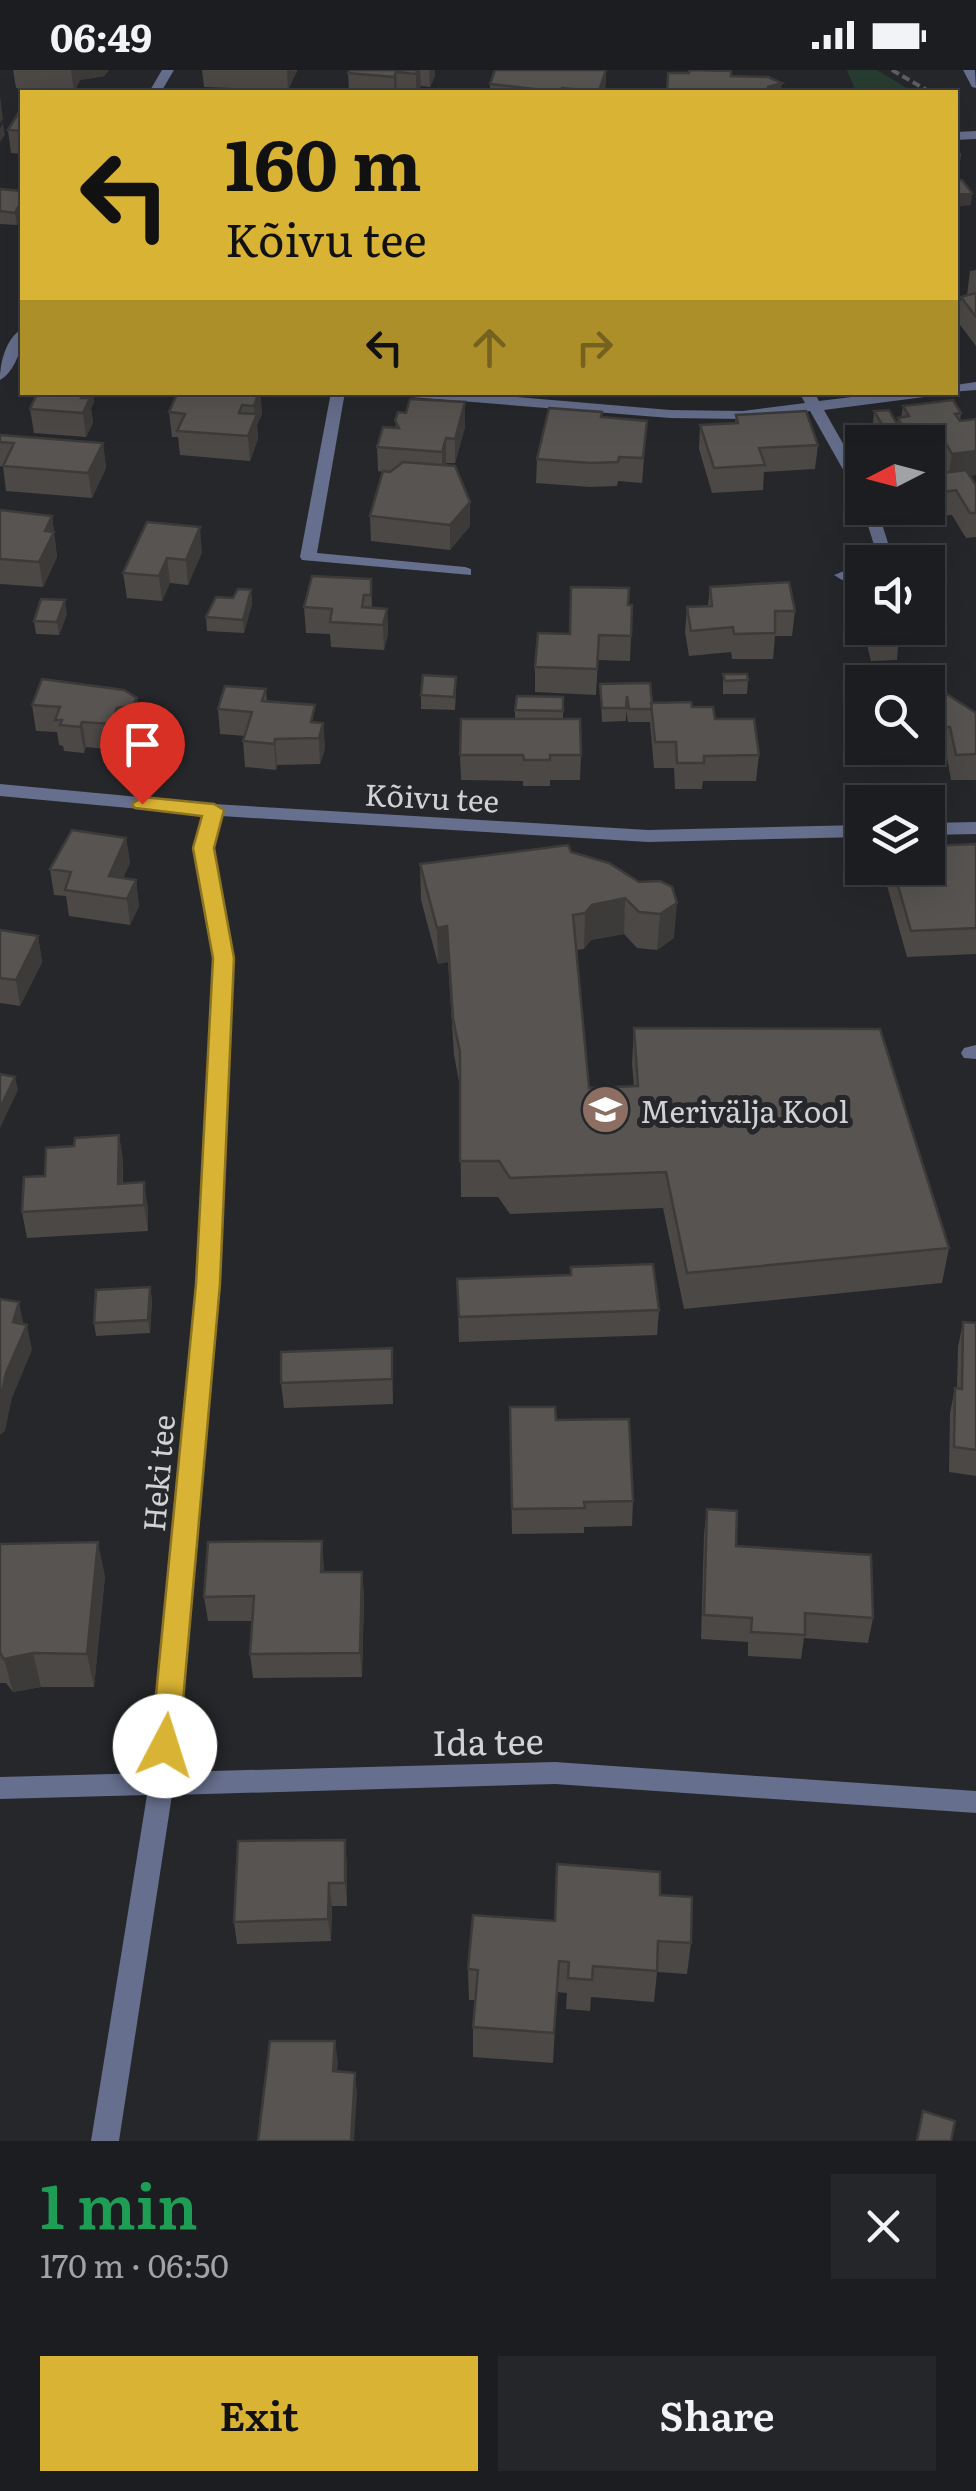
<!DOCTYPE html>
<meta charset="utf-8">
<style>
:root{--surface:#1c1d20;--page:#252629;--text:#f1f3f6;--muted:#a0a2a5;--line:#3a3b3e;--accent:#d9b334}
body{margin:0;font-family:Literata,serif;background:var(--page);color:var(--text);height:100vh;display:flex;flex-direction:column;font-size:38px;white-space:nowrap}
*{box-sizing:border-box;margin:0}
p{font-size:32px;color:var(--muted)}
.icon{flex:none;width:55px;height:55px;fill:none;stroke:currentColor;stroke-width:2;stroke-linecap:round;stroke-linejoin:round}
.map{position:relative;height:2071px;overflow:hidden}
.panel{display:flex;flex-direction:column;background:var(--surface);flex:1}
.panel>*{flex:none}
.guide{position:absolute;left:20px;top:20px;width:938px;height:305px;border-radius:0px;box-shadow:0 10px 40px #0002,0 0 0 2px var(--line);background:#d9b334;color:#111;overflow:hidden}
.needle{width:65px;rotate:264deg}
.tools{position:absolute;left:845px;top:355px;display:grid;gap:20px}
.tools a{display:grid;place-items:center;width:100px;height:100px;border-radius:0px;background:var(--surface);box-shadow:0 10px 40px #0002,0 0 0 2px var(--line);font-size:50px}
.pin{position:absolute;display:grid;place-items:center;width:85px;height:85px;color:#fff;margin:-102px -42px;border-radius:50% 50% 50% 0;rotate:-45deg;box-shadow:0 0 10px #0007}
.pin .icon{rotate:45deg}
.me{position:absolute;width:110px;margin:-55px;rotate:5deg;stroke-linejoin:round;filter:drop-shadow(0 0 8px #0008)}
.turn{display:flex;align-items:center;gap:35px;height:210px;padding:0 40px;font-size:45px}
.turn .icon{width:130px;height:130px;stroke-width:2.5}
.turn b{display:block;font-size:70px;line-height:85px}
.lanes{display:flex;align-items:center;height:95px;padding:0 40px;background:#0003;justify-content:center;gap:50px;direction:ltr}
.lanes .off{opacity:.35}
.round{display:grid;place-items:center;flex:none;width:105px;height:105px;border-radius:0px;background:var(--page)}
.overview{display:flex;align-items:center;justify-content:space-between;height:170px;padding:0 40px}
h1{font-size:60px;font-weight:600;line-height:75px;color:#1e9e55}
.button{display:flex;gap:20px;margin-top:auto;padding:20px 40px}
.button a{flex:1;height:115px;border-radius:0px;background:var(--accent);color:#111;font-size:40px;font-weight:600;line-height:115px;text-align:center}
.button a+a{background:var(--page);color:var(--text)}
.status{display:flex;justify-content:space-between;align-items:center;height:70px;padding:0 50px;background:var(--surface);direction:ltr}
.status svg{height:28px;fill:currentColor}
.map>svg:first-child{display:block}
.green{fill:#273d31}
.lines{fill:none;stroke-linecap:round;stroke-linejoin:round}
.path{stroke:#5d5f61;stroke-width:4;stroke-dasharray:8 4;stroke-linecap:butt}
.street{fill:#666f8d;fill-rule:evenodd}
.wall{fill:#4b4846}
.shaded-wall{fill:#3d3b39}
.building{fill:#575451;stroke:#3d3b39;stroke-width:2.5}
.route{fill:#d9b334;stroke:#8d7422;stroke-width:2.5}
.labels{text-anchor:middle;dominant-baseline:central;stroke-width:10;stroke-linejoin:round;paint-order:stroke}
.street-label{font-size:30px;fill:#d0d2d4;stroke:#25272a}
.poi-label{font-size:30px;fill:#d0d2d4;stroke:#25272a;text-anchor:start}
.near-street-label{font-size:35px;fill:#d0d2d4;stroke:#25272a}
</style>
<div class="status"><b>06:49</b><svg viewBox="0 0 49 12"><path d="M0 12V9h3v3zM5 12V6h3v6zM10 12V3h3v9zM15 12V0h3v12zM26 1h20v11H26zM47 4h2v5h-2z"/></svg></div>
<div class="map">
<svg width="976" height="2071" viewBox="0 0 976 2071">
<rect width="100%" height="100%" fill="#25272a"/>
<path class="green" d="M 847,0 L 877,0 L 913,22 L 856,22 Z"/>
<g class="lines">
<path class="path" d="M 892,0 L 930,22"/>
<path class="street" d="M 162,0 L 174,0 L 161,22 L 149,22 Z
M 963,0 L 975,0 L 976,18 L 972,17 Z
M 976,61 L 976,69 L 955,70 L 955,62 Z
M 22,259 C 23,276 16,301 0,310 C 0,292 6,268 22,259 Z
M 976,312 L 976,320 L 951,322 L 955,322 L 955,315 Z
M 331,322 L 345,322 L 317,483 L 465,497 L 471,499 L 471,505 L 302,490 L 300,487 Z
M 391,322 L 458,322 L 670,340 L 743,341 L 805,333 L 799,322 L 814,322 L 819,331 L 892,322 L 939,322 L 932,326 L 824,340 L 862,407 L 862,424 L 854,419 L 810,341 L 743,349 L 670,348 L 398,326 Z
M 862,436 L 877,438 L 894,492 L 875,492 L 878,488 Z
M 862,494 L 862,504 L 842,510 L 834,505 Z
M 0,714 L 214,734 L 648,760 L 862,755 L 862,767 L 648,772 L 221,746 L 212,777 L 233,888 L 219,1214 L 175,1702 L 555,1692 L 976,1721 L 976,1743 L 555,1714 L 172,1725 L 119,2071 L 91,2071 L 147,1725 L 0,1729 L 0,1707 L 150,1703 L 197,1214 L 215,888 L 194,777 L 204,745 L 0,726 Z
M 976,752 L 976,764 L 928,765 L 928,753 Z
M 976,975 L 976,989 L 964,988 L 961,983 L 964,978 Z"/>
</g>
<path class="wall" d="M 13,0 L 109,0 L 104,6 L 80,10 L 74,22 L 16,18 Z
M 202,0 L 297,0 L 297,1 L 288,20 L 204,17 Z
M 350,0 L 435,0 L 435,6 L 430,17 L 421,16 L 418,22 L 349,22 L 348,3 Z
M 606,0 L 605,22 L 490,22 L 490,14 Z
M 8,60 L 22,61 L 22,84 L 11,83 Z
M 955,74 L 961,84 L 958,107 L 955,107 Z
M 0,119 L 22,121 L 22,145 L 17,155 L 0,154 Z
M 976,200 L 976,276 L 957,251 L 961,227 L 967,225 L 970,201 Z
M 38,322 L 93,322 L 94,332 L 91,338 L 93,353 L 86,367 L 34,363 L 30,339 Z
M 178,322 L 260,322 L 262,344 L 257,355 L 258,369 L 250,391 L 180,385 L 178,367 L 172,367 L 169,342 Z
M 465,332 L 465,357 L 455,393 L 446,393 L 446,395 L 470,432 L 470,456 L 450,480 L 371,471 L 370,446 L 383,402 L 378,401 L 377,377 L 396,358 L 395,350 L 406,343 Z
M 903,336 L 961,343 L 960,351 L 976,349 L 976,405 L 969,406 L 976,415 L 976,467 L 966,468 L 952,445 L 940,446 L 930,429 L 934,404 L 945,403 L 936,387 L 928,388 L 928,372 L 875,372 L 872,366 L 874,341 L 897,354 L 898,348 L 901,347 Z
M 602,342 L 602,347 L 647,351 L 642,413 L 618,411 L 617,416 L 590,417 L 536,413 L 537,389 Z
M 736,345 L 818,375 L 815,399 L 764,402 L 763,420 L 712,423 L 699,379 L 700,355 L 735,353 Z
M 0,365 L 103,373 L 106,398 L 92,428 L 6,421 L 3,396 L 0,396 Z
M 0,440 L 52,446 L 57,487 L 43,517 L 0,514 Z
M 147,452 L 202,482 L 188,515 L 170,513 L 162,531 L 127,528 L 123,503 Z
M 371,509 L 372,538 L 387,539 L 388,564 L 384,580 L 331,577 L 330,564 L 306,563 L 304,537 Z
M 710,517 L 795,541 L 792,566 L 775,566 L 773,589 L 732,589 L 731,582 L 689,586 L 685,562 L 687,537 L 708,536 Z
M 862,518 L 862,558 L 925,558 L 922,577 L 898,577 L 897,590 L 871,591 L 859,543 Z
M 251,520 L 252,534 L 244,563 L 207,561 L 206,547 L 233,528 Z
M 628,535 L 631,566 L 630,591 L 598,590 L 596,625 L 535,622 L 535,597 L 570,564 Z
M 67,544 L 59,565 L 36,564 L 34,551 Z
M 723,604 L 748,610 L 747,624 L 723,624 Z
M 42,609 L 140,653 L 135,661 L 120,663 L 114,680 L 86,677 L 84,683 L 64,681 L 63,676 L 59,675 L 57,662 L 36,661 L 32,635 Z
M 928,612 L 976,643 L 976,710 L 951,710 L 946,682 L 919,682 L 918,678 L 928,678 Z
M 600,614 L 652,633 L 692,637 L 715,649 L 759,685 L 756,711 L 703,711 L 702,719 L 675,719 L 674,698 L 654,698 L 650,652 L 628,652 L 626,640 L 626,651 L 602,652 Z
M 266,619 L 267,632 L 316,653 L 323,653 L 325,679 L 320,694 L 277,695 L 276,700 L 245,697 L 243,671 L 245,666 L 220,664 L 218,639 Z
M 456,620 L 455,640 L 421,639 L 421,625 Z
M 563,627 L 563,649 L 581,685 L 580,710 L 550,710 L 550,716 L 523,716 L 523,711 L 461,710 L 460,685 L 515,649 L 515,640 Z
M 126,768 L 130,793 L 123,808 L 136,810 L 139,836 L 130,855 L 69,846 L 66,826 L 54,825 L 50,799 Z
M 976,774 L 976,884 L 907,887 L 886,812 L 889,798 L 928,798 Z
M 571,782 L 639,812 L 660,811 L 674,868 L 657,880 L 637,878 L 624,864 L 591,870 L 584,879 L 576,880 L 589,1018 L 634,1017 L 632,994 L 634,958 L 949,1178 L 942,1213 L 684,1239 L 663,1138 L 510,1144 L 498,1127 L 461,1127 L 460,1017 L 454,985 L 448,892 L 438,894 L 421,830 L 420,794 Z
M 0,860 L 38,866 L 42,892 L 20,936 L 0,933 Z
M 119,1065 L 123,1091 L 123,1113 L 148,1138 L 148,1161 L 27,1168 L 22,1142 L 45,1106 L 74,1076 Z
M 457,1209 L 659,1240 L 657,1265 L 459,1272 Z
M 150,1217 L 152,1231 L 150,1263 L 96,1266 L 94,1253 Z
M 963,1252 L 976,1253 L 976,1406 L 949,1402 L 950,1343 L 955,1318 L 957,1318 L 958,1277 Z
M 392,1278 L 393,1334 L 284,1338 L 281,1313 Z
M 510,1337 L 556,1350 L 633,1431 L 632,1456 L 584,1457 L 584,1463 L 512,1464 Z
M 707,1439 L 736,1476 L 873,1548 L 868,1573 L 804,1568 L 801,1589 L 748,1586 L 748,1572 L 701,1569 L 704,1464 Z
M 0,1474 L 105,1506 L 94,1617 L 41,1617 L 13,1622 L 6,1613 L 0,1613 Z
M 324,1496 L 324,1502 L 362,1502 L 364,1527 L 362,1607 L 253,1608 L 250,1584 L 252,1551 L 208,1551 L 204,1527 Z
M 347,1793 L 347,1836 L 332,1836 L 331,1871 L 237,1874 L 234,1852 Z
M 660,1825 L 691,1873 L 687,1904 L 657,1902 L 654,1932 L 591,1927 L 590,1941 L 566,1939 L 567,1923 L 557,1922 L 553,1993 L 473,1987 L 473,1957 L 476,1930 L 469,1930 L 468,1899 L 555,1851 Z"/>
<path class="shaded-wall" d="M 71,0 L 109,0 L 104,6 L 80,10 L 74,22 Z
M 287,0 L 297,1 L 288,20 Z
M 417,0 L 420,0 L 421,16 L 418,22 L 416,22 L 416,4 Z
M 429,0 L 435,0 L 435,6 L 430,17 Z
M 606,0 L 605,22 L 599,22 L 599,21 Z
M 396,2 L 397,22 L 394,22 L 394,7 Z
M 782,13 L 781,22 L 768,22 L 768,17 Z
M 0,26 L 3,49 L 0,53 Z
M 3,53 L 5,65 L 0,72 L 0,58 Z
M 972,123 L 971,135 L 955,137 L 955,125 Z
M 22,130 L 22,145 L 17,155 L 15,143 Z
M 83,322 L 93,322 L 94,332 L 91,338 L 93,353 L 86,367 L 81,328 Z
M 259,322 L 260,322 L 262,344 L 257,355 L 258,369 L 250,391 L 248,366 L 255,350 L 254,336 Z
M 465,332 L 465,357 L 455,393 L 455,369 Z
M 446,368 L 446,393 L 442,406 L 442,382 Z
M 103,373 L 106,398 L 92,428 L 88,403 Z
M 976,381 L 976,405 L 948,408 L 952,384 Z
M 470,432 L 470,456 L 450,480 L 450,455 Z
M 52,446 L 57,487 L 43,517 L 39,492 L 45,461 Z
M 200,457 L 202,482 L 188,515 L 186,490 Z
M 167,488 L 170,513 L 162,531 L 159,506 Z
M 251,520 L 252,534 L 244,563 L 243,550 Z
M 65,530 L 67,544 L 59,565 L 57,552 Z
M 387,539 L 388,564 L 384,580 L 383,555 Z
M 137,628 L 140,653 L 135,661 L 120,663 L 114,680 L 111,654 L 117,638 Z
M 82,652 L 86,677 L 84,683 L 80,657 Z
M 323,653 L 325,679 L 320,694 L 319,668 Z
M 275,669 L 277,695 L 276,700 L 274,674 Z
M 126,768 L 130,793 L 114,828 L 109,806 Z
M 136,810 L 139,836 L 130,855 L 127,829 Z
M 625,828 L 624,864 L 591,870 L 584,879 L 585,843 L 592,835 Z
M 677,833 L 674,868 L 657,880 L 660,844 Z
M 447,856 L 448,892 L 438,894 L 437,858 Z
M 38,866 L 42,892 L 20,936 L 16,910 Z
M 15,1007 L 18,1020 L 0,1058 L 0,1038 Z
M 119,1065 L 123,1091 L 122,1139 L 118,1114 Z
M 144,1112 L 148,1138 L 148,1161 L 144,1135 Z
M 150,1217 L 152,1231 L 150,1263 L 148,1250 Z
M 19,1232 L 24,1257 L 27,1255 L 32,1280 L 12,1328 L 5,1361 L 0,1365 L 0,1332 L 13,1252 Z
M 322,1471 L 324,1496 L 323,1527 L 321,1502 Z
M 98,1472 L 105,1506 L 94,1617 L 87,1584 Z
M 362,1502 L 364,1527 L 362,1607 L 360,1583 Z
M 33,1583 L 41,1617 L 13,1622 L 4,1589 Z
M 345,1770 L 347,1793 L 347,1836 L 345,1813 Z
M 329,1813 L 332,1836 L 331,1871 L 328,1849 Z
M 335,1971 L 338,1993 L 335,2022 L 333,2001 Z
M 355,2003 L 357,2024 L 354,2071 L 351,2071 Z"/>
<path class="building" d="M 350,0 L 417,0 L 416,4 L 396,2 L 394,7 L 348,3 Z
M 495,0 L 606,0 L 599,21 L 562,18 L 561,22 L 490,14 Z
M 689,0 L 731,1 L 731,6 L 768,7 L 782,13 L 768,17 L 768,22 L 667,22 L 668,3 L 689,3 Z
M 22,37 L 22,61 L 8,60 Z
M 955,110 L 962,110 L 972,123 L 955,125 Z
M 0,119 L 22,121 L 22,130 L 15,143 L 0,141 Z
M 976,223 L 976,247 L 961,227 Z
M 38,322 L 83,322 L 81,328 L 90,328 L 83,343 L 30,339 Z
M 178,322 L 259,322 L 254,336 L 242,335 L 239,343 L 257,344 L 248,366 L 177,361 L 185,344 L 169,342 Z
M 410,329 L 465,332 L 455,369 L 446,368 L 442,382 L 377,377 L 383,357 L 399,358 L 395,350 L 398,342 L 406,343 Z
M 953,330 L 961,343 L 955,344 L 960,351 L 976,349 L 976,381 L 952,384 L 940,363 L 920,365 L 917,360 L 905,361 L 898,348 L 909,346 L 903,336 Z
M 549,338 L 602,342 L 601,347 L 647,351 L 643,388 L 619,387 L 618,392 L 591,393 L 537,389 Z
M 889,340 L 901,361 L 887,363 L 874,341 Z
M 806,341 L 818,375 L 759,378 L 765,395 L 714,398 L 700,355 L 738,353 L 736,345 Z
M 0,365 L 103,373 L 88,403 L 3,396 L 14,373 L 0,372 Z
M 403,392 L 455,396 L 470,432 L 450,455 L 370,446 L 383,401 L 390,402 Z
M 966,400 L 976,415 L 976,443 L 970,443 L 956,420 L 944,422 L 934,404 Z
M 0,440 L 52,446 L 45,461 L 54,462 L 39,492 L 0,489 Z
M 147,452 L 200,457 L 186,490 L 167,488 L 159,506 L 123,503 Z
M 312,506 L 371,509 L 371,525 L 364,525 L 362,537 L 387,539 L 383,555 L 330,552 L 332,539 L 304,537 Z
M 789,512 L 795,541 L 775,541 L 775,563 L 734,564 L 733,557 L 691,561 L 687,537 L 712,536 L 710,517 Z
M 571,517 L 629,518 L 628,535 L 632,535 L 631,566 L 599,565 L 597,599 L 535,597 L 538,563 L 570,564 Z
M 238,519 L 251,520 L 243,550 L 206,547 L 216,527 L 233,528 Z
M 41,529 L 65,530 L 57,552 L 34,551 Z
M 872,558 L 898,558 L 900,565 L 874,566 Z
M 723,604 L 747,604 L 748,610 L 725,611 Z
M 423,605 L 456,607 L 454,627 L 421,625 Z
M 42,609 L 124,620 L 137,628 L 132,636 L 117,638 L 111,654 L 82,652 L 80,657 L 60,655 L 62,650 L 55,650 L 60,637 L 32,635 Z
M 913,611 L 940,611 L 942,621 L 976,643 L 976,684 L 956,685 L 950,657 L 928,657 L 928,612 Z
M 650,613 L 652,633 L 651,639 L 629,639 L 627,626 L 626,638 L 602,638 L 600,614 Z
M 225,616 L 266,619 L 262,631 L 315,635 L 311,652 L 323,653 L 319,668 L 275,669 L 274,674 L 243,671 L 252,642 L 218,639 Z
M 517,626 L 563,627 L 563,641 L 515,640 Z
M 691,632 L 692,637 L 713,637 L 715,649 L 754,649 L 759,685 L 704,686 L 704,693 L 677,693 L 676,672 L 655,672 L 651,633 Z
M 461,649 L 580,649 L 581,685 L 550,685 L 550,690 L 524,690 L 523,685 L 460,685 Z
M 72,760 L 126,768 L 109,806 L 136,810 L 127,829 L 65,820 L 71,802 L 50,799 Z
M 976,774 L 976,858 L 911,861 L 893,798 L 928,798 L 928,776 Z
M 568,775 L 571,782 L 609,793 L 639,812 L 660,811 L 672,817 L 677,833 L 660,844 L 639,842 L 625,828 L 592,835 L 585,843 L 573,845 L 589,1018 L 638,1016 L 634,958 L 880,959 L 949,1178 L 687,1203 L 666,1102 L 510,1108 L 499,1091 L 460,1091 L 460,982 L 453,949 L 447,856 L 437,858 L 420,794 Z
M 0,860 L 38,866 L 16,910 L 0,908 Z
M 0,1004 L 15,1007 L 0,1038 Z
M 119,1065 L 118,1114 L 144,1112 L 144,1135 L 22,1142 L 24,1107 L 45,1106 L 46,1078 L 74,1076 L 75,1068 Z
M 653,1194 L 659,1240 L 459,1247 L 457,1209 L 571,1205 L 571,1197 Z
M 150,1217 L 148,1250 L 94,1253 L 96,1220 Z
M 0,1229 L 19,1232 L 13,1252 L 27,1255 L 6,1303 L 0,1332 Z
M 963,1252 L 976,1253 L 976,1380 L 954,1377 L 955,1318 L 962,1319 Z
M 392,1278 L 392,1309 L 281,1313 L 281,1282 Z
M 510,1337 L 555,1337 L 556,1350 L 629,1349 L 633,1431 L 584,1432 L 585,1438 L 512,1439 Z
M 707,1439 L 737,1441 L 736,1476 L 871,1485 L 873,1548 L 805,1543 L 805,1565 L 751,1562 L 752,1548 L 704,1545 Z
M 322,1471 L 321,1502 L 362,1502 L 360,1583 L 250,1584 L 254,1526 L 204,1527 L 208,1472 Z
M 98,1472 L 87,1584 L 33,1583 L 4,1589 L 0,1583 L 0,1474 Z
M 345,1770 L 345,1813 L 329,1813 L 328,1849 L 234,1852 L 238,1771 Z
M 557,1794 L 660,1802 L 660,1825 L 692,1827 L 691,1873 L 658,1871 L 657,1901 L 593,1896 L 592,1910 L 568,1908 L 569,1892 L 559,1891 L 554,1963 L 473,1957 L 478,1900 L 468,1899 L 473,1845 L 555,1851 Z
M 270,1971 L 335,1971 L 333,2001 L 355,2003 L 351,2071 L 258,2071 Z
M 923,2041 L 955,2051 L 951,2071 L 917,2071 Z"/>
<path class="route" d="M 142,727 L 214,734 L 224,740 L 214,778 L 234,888 L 220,1214 L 179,1676 L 175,1684 L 165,1688 L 155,1684 L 151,1676 L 196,1214 L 213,888 L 193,778 L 202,746 L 135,738 L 132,734 Z"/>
<defs>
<symbol id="school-disc" viewBox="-11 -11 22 22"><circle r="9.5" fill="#8d6e63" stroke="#25272a"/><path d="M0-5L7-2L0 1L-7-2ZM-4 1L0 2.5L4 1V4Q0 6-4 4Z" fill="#fff"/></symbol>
</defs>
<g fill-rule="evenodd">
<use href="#school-disc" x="578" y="1012" width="55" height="55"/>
</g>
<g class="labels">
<g class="street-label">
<text transform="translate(432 726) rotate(3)">Kõivu tee</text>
<text transform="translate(157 1403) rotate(-85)">Heki tee</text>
</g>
<g class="poi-label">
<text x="640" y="1040">Merivälja Kool</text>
</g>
<g class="near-street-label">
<text transform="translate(488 1670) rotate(-1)">Ida tee</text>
</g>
</g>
</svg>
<div class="tools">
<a><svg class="needle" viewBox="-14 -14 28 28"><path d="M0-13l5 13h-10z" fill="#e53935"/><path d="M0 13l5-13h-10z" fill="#a0a2a5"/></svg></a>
<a><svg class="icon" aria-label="sound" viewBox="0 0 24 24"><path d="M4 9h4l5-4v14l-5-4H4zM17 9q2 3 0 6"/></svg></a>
<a><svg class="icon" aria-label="search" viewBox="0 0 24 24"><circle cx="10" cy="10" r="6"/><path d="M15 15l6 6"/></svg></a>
<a><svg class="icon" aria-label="layers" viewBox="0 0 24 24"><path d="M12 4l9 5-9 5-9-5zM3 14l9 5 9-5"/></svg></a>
</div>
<div class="pin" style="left:142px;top:734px;background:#d93025"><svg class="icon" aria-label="arrive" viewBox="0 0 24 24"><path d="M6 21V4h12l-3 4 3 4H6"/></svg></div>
<svg class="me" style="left:165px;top:1676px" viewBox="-20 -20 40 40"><circle r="19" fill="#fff"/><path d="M0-13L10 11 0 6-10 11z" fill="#d9b334"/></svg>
<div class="guide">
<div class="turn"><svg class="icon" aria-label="left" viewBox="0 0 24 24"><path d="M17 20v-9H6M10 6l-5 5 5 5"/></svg><div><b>160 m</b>Kõivu tee</div></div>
<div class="lanes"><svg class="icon" aria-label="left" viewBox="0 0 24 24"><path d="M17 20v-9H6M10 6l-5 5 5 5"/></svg><svg class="icon off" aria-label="ahead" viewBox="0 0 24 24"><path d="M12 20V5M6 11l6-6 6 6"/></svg><svg class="icon off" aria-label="right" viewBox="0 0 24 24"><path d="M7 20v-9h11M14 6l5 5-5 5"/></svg></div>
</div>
</div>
<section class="panel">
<div class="overview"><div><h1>1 min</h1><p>170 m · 06:50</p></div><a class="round"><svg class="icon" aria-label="close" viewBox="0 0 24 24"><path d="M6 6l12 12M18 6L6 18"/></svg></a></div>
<div class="button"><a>Exit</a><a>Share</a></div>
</section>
